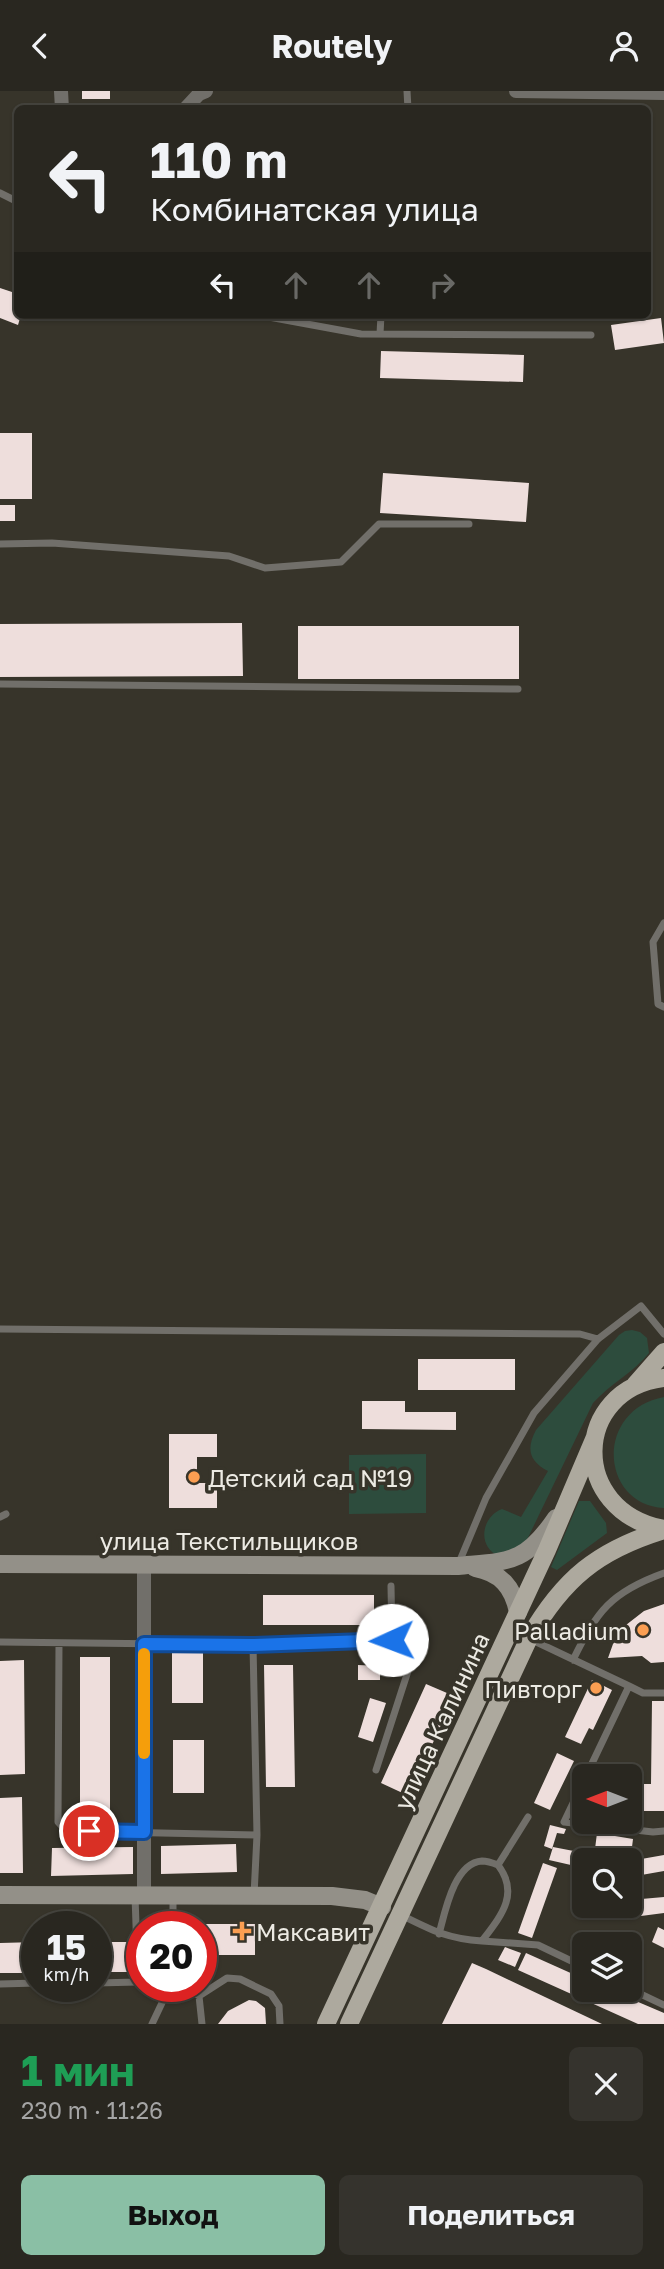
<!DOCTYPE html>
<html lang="ru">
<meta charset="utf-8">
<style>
:root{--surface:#292720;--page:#35332d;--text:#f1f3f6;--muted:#a5a5a5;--line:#45443e;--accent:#8abfa5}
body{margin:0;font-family:"Golos Text",sans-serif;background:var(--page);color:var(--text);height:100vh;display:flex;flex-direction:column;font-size:26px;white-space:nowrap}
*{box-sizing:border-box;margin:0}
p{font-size:23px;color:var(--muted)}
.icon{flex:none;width:38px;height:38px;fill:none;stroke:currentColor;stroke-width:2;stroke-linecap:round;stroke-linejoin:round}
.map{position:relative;height:1933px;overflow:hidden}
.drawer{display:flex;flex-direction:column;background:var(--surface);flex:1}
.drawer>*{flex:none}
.banner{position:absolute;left:14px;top:14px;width:637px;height:214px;border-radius:10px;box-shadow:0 2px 5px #0004,0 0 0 2px var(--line);background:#292720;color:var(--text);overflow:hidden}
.needle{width:46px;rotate:270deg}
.tools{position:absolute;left:572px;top:1673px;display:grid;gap:14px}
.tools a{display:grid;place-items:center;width:70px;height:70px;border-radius:10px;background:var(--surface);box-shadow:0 2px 5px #0004,0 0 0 2px var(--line);font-size:35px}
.speed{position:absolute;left:21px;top:1820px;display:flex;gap:14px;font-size:35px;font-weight:700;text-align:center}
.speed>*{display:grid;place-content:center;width:91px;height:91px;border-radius:50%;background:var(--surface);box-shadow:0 2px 5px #0004,0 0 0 2px var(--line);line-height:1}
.speed small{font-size:18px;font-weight:400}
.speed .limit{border:10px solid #d22;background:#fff;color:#111}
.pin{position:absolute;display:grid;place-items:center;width:60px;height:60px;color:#fff;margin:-30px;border:4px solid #fff;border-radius:50%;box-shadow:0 2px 7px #0007}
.me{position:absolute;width:77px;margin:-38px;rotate:268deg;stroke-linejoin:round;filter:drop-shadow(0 0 5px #0008)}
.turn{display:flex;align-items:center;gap:24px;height:147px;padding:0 21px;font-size:32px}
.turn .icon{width:91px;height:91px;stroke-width:2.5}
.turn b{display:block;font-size:49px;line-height:60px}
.lanes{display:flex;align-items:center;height:66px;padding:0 21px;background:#0003;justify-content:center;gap:35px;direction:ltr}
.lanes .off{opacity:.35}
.round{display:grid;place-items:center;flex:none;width:74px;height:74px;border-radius:10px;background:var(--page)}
.overview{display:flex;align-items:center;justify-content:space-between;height:119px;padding:0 21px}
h1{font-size:42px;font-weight:700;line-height:52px;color:#1e9e55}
.action{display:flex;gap:14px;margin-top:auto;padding:14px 21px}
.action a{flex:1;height:80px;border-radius:10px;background:var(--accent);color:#111;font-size:28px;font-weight:700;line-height:80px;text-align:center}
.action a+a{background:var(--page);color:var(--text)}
header{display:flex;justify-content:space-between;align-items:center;height:91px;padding:0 21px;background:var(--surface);font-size:32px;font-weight:700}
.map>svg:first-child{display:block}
.green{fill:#2d4c3d}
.building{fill:#eededc}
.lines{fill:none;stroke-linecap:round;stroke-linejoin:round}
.lane{stroke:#716f6a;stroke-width:7}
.street{stroke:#716f6a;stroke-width:14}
.secondary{stroke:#939088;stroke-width:18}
.primary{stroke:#ada99e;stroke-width:18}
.route-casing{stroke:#114b97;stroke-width:18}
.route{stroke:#1a73e8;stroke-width:12}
.slow{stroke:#f59e0b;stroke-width:12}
.poi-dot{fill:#fb9e52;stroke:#37342a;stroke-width:2.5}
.labels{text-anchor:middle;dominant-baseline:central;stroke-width:7;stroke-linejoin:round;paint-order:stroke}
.poi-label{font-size:24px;fill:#eceae3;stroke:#37342a;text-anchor:start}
.street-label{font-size:24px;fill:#eceae3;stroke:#37342a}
</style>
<header><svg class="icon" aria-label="back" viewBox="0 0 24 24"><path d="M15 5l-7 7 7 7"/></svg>Routely<svg class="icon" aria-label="person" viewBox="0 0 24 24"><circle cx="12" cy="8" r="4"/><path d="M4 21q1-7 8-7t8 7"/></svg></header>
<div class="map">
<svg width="664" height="1933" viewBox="0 0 664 1933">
<rect width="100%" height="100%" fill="#37342a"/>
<path class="green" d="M 632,1239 L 640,1241 L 647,1247 L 649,1262 C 634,1281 610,1293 593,1312 L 523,1457 L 499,1465 C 477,1456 481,1426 502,1418 L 521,1426 L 548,1380 C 529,1370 526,1358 536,1339 L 619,1244 L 625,1240 Z
M 664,1306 L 664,1417 C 600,1414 594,1319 664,1306 Z
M 426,1363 L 426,1422 L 349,1423 L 349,1364 Z
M 579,1410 L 590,1410 L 606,1432 L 607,1442 L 557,1479 L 551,1476 Z"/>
<path class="building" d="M 82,0 L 110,0 L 110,8 L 82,8 Z
M 0,197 L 18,203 L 18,224 L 21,224 L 18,234 L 0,227 Z
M 661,227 L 664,252 L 615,259 L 611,234 Z
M 381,260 L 524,264 L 523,291 L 380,287 Z
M 0,342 L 32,342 L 32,408 L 0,408 Z
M 383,382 L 529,392 L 526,431 L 380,422 Z
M 0,414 L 15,414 L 15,430 L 0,430 Z
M 242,532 L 243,585 L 0,586 L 0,533 Z
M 298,535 L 519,535 L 519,588 L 298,588 Z
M 418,1268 L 515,1268 L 515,1299 L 418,1299 Z
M 362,1310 L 405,1310 L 405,1321 L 456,1321 L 456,1339 L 362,1338 Z
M 169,1343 L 217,1343 L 217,1366 L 197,1366 L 197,1392 L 217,1392 L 217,1417 L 169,1417 Z
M 263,1504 L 374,1504 L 374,1534 L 263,1534 Z
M 664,1513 L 664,1571 L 651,1572 L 642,1565 L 608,1567 L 613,1553 L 626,1534 L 644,1520 Z
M 172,1558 L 203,1558 L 203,1612 L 172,1612 Z
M 80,1566 L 110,1566 L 110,1732 L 80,1732 Z
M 24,1569 L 25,1683 L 0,1684 L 0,1570 Z
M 264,1574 L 293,1574 L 295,1696 L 266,1696 Z
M 358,1574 L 380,1575 L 380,1589 L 358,1589 Z
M 592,1589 L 612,1599 L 593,1639 L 589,1637 L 581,1653 L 565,1646 Z
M 426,1593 L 454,1605 L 409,1705 L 381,1692 Z
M 370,1607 L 386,1612 L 373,1651 L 358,1646 Z
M 652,1610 L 664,1610 L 664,1720 L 630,1720 L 630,1693 L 651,1693 Z
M 173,1649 L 204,1649 L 204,1702 L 173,1702 Z
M 557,1662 L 574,1670 L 550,1719 L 534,1712 Z
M 22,1706 L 23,1782 L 0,1782 L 0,1707 Z
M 550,1734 L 566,1738 L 564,1743 L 557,1742 L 552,1758 L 544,1755 Z
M 597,1742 L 633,1748 L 631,1764 L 595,1758 Z
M 236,1753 L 237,1781 L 161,1783 L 161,1755 Z
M 133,1756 L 133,1783 L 51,1785 L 52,1757 Z
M 553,1756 L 615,1768 L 615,1769 L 584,1769 L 584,1777 L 549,1769 Z
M 664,1764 L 664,1780 L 630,1786 L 630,1770 Z
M 543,1772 L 557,1777 L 532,1847 L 518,1842 Z
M 664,1806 L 664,1822 L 641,1825 L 591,1816 L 630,1815 L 630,1809 Z
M 201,1833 L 255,1833 L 255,1864 L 201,1864 Z
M 658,1836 L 664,1839 L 664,1857 L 652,1851 Z
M 37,1851 L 37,1882 L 0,1882 L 0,1852 Z
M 96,1851 L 130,1851 L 130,1881 L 96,1881 Z
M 505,1856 L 521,1862 L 515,1876 L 498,1869 Z
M 526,1862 L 584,1888 L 584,1899 L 610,1899 L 664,1922 L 664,1933 L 638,1933 L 518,1879 Z
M 472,1872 L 486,1878 L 602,1933 L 442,1933 Z
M 249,1909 L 256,1910 L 265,1917 L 266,1933 L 218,1933 L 228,1920 Z"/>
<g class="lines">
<path class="lane" d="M 407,0 L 408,18
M 0,102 L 18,111
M 258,224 L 361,243 L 591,244
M 380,243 L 381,224
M 0,453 L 52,452 L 229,465 L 265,477 L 341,471 L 379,433 L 469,433
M 0,593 L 518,598
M 664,832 L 653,851 L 658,913 L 664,916
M 0,1238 L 580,1243 L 598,1248
M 0,1426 L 6,1423
M 458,1474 L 486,1407 L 534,1322 L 598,1248 L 641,1215 L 664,1243
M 530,1548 L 629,1595 L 586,1685
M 0,1551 L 253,1554 L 392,1549
M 59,1552 L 58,1731 L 66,1740 L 257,1744
M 253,1554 L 257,1744 L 254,1804
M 573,1569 C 597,1520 611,1501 664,1482
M 629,1595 L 643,1602 L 664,1602
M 376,1679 L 409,1577 L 410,1561 L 392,1549 L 391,1495
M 584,1689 L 564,1731 L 653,1741 L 664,1740
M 498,1774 L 528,1726
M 401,1824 C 431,1839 448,1848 482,1850 C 501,1825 520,1803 498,1774 C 493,1772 487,1770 482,1770 C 454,1772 445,1821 439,1843
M 173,1836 L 173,1805
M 482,1850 L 538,1854 L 584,1876
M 96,1892 L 138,1891 L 135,1805
M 0,1893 L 37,1892
M 183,1895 L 199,1905
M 630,1898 L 664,1914
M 199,1905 L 227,1887 L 240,1888 L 271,1903 L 279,1915 L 280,1933
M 199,1905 L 202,1933
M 152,1933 L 170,1895"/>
<path class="street" d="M 61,0 L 62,18
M 516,0 L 664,2
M 185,18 L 199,3 L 206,0
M 144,1473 L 144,1804"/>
<path class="secondary" d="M 0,1473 L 458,1475 C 509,1470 525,1473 556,1427
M 475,1477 C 501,1482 513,1496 518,1521
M 0,1804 L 332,1805 L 365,1809 L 382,1816"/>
<path class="primary" d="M 664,1287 C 572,1298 568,1420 664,1438
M 635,1294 L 664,1261
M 326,1933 L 547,1459 L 595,1346
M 349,1933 L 529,1547 C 563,1488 598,1459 664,1439"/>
</g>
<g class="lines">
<defs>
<path id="route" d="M 89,1740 L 144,1741 L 144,1553 L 253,1554 L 392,1549"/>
</defs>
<use href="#route" class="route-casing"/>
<use href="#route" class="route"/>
<path class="slow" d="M 144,1563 L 144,1662"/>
</g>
<g class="poi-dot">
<circle cx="194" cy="1386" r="7"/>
<circle cx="643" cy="1539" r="7"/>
<circle cx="596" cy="1597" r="7"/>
<path d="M238.5 1829.5h7v7h7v7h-7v7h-7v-7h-7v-7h7z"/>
</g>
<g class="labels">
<g class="poi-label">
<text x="208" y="1386">Детский сад №19</text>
<text x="629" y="1539" text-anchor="end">Palladium</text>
<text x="582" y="1597" text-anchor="end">Пивторг</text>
<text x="256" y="1840">Максавит</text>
</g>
<g class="street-label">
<text x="229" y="1449">улица Текстильщиков</text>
<text transform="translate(441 1630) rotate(-65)">улица Калинина</text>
</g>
</g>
</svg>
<div class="tools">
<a><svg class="needle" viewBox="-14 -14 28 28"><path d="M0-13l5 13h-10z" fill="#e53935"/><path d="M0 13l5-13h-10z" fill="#a5a5a5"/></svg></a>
<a><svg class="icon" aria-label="search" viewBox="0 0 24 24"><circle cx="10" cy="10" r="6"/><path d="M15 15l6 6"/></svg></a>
<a><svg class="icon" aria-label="layers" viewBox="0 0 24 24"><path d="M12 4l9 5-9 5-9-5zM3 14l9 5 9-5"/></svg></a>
</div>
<div class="speed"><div>15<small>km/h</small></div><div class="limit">20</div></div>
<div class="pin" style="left:89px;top:1740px;background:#d93025"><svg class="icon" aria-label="arrive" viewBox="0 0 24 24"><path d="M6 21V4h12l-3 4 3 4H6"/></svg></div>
<svg class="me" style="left:392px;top:1549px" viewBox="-20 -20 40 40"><circle r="19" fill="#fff"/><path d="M0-13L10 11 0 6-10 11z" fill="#1a73e8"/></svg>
<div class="banner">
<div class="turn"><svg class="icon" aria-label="left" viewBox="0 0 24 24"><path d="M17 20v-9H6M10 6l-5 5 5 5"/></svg><div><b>110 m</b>Комбинатская улица</div></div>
<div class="lanes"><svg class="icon" aria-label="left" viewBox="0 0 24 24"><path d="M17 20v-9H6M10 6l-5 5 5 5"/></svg><svg class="icon off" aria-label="ahead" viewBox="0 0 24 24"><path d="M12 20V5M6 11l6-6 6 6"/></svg><svg class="icon off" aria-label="ahead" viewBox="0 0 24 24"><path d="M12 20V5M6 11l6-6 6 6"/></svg><svg class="icon off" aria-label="right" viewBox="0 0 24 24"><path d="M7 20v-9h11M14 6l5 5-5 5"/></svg></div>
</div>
</div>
<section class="drawer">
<div class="overview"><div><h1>1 мин</h1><p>230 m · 11:26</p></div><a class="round"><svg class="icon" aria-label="close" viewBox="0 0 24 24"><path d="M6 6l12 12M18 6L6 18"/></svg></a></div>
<div class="action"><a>Выход</a><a>Поделиться</a></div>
</section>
